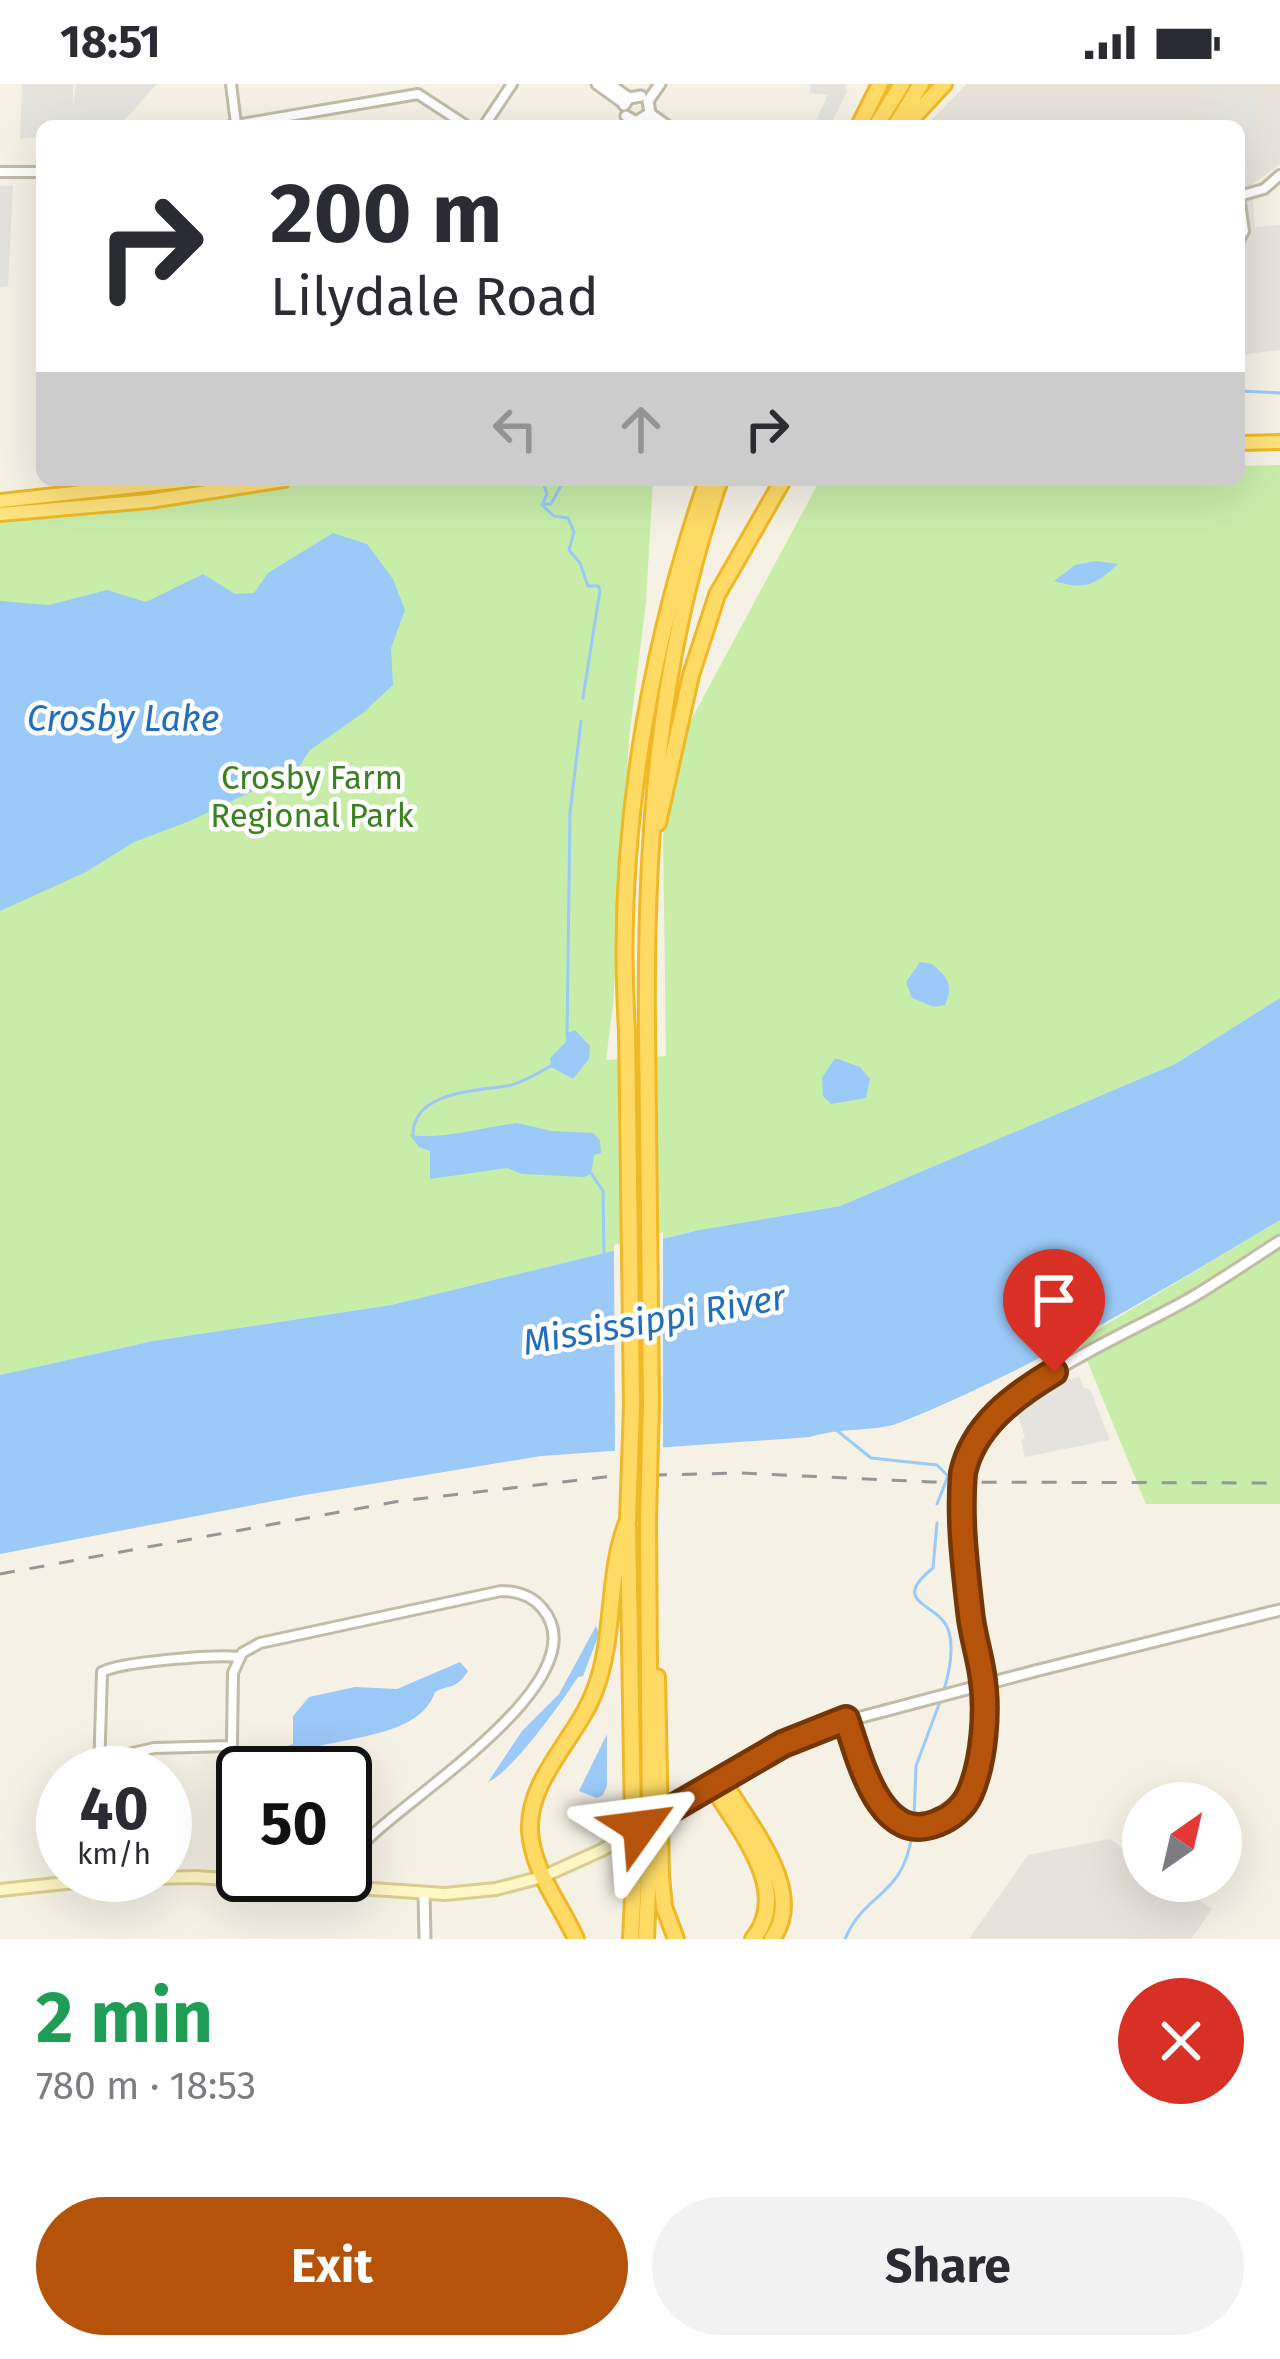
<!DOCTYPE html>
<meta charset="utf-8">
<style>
:root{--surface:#fff;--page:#f2f2f3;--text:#2b2b33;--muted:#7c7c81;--accent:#b45309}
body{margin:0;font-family:"Fira Sans",sans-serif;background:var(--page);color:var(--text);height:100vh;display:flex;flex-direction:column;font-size:45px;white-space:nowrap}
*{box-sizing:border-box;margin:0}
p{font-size:39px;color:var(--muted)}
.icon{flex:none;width:66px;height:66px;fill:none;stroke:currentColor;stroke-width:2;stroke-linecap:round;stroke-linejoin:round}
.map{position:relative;height:1855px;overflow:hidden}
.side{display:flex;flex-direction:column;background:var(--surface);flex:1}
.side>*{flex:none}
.hud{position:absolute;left:36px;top:36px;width:1209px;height:366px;border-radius:18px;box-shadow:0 12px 48px #0002;background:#fff;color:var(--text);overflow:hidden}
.needle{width:78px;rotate:34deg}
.tools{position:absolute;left:1122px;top:1698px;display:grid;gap:24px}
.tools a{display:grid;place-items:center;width:120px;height:120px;border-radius:50%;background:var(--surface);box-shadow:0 12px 48px #0002;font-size:60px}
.speed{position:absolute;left:36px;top:1662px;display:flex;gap:24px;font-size:60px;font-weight:700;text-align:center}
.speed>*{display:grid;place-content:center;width:156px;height:156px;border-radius:50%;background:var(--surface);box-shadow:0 12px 48px #0002;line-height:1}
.speed small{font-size:30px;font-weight:400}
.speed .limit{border:6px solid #111;border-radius:18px;background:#fff;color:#111}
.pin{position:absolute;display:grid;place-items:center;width:102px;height:102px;color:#fff;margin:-123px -51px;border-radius:50% 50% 50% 0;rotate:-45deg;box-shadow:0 0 12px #0007}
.pin .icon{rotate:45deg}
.me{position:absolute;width:132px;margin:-66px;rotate:59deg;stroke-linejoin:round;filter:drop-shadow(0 0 9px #0008)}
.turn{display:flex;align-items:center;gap:42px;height:252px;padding:0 36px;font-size:54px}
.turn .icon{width:156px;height:156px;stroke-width:2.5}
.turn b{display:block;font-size:84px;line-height:102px}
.lanes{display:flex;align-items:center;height:114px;padding:0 36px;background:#0003;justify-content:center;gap:60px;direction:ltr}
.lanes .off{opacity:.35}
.round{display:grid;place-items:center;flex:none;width:126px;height:126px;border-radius:63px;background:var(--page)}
.summary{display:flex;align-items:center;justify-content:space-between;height:204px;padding:0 36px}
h1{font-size:72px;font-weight:700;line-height:90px;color:#1e9e55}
.button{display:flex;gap:24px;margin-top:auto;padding:24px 36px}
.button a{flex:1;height:138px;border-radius:72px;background:var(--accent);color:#fff;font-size:48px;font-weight:700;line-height:138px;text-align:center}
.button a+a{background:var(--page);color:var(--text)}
.status{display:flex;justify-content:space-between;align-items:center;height:84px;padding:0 60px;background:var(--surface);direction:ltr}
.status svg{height:33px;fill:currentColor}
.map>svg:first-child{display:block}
.industrial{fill:#e7e2da}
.green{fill:#c8eda9}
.parking{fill:#e5e3de}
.water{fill:#9bc9f8}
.pier{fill:#f5f1e5}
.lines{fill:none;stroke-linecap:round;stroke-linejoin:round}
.stream{stroke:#9bc9f8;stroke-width:3}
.minor-casing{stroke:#c1bba7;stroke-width:14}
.tertiary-casing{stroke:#c1bba7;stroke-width:15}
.secondary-casing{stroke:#d9cd90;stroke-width:16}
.trunk-casing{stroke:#eeb826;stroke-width:18}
.motorway-casing{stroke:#eeb826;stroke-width:20}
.minor{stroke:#fff;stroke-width:8}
.tertiary{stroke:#fff;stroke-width:9}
.secondary{stroke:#fff7c5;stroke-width:10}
.trunk{stroke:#ffe37d;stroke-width:12}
.motorway{stroke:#ffdb66;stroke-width:14}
.rail{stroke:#969696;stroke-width:3;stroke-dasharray:15 15;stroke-linecap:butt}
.tertiary-bridge-casing{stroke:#c1bba7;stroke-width:15;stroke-linecap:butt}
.secondary-bridge-casing{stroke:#d9cd90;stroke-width:16;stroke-linecap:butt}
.motorway-bridge-casing{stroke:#eeb826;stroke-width:20;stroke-linecap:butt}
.tertiary-bridge{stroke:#fff;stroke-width:9}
.secondary-bridge{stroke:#fff7c5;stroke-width:10}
.motorway-bridge{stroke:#ffdb66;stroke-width:14}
.route-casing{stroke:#753606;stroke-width:30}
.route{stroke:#b45309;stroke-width:21}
.labels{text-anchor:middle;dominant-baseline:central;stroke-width:9;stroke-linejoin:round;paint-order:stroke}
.park-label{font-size:33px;fill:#3c8021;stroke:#fff}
.water-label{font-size:36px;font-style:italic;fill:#216dc0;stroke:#fff}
</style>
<div class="status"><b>18:51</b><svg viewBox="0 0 49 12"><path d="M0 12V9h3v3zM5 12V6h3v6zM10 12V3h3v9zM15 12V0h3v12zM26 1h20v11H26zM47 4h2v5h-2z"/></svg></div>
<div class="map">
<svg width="1280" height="1855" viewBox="0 0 1280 1855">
<rect width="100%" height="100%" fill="#f5f1e5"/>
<path class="industrial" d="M 967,0 L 1280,0 L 1280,80 L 1252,101 L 1255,143 L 1280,141 L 1280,266 L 1239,271 L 1239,42 L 925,42 Z
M 1110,1755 L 1143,1778 L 1143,1797 L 1171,1797 L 1212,1825 L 1191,1855 L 969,1855 L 1028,1771 Z"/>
<path class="green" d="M 1280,381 L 1280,914 L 1175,980 L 840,1122 L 699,1146 L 391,1221 L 153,1257 L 0,1291 L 0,437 L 98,431 L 121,423 L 303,396 L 653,396 L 646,518 L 629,655 L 613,921 L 606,976 L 666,972 L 663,750 L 684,649 L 820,396 L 1239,396 L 1239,382 Z
M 1280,1136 L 1280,1420 L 1146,1420 L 1079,1257 Z"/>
<path class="parking" d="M 22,0 L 73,0 L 73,22 L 76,0 L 157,0 L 119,42 L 42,42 L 42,53 L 20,55 Z
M 810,0 L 846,0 L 847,8 L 830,42 L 813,42 L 828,11 L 810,9 Z
M 1210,0 L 1255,0 L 1259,51 L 1239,53 L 1239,42 L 1213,42 Z
M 0,102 L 13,102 L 8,202 L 0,203 Z
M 1079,1293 L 1084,1304 L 1090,1305 L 1110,1356 L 1025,1373 L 1021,1356 L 1025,1354 L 1017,1327 L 1062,1297 Z"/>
<path class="water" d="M 333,449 L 367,460 L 393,495 L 405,526 L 391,564 L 393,601 L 363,629 L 310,666 L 297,686 L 190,737 L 134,758 L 86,788 L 0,827 L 0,517 L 49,521 L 107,506 L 146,518 L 203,490 L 235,510 L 254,509 L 268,489 Z
M 1096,477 L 1118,480 C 1095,502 1084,506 1054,497 L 1075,481 Z
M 920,878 L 932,880 C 948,893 954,902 945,921 L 934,923 L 912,914 L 906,898 Z
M 1280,914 L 1280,1136 C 1156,1210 1034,1285 899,1339 C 875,1348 841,1343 810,1353 L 541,1372 L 305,1411 L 0,1470 L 0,1291 L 153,1257 L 391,1221 L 699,1146 L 840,1122 L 1175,980 Z
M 575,946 L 590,962 L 589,975 L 573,995 L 551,983 L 550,974 L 565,959 L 568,949 Z
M 835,974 L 860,983 L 870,995 L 866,1014 L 831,1020 L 823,1012 L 822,994 Z
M 517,1039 L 552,1047 L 593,1049 L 600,1056 L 601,1069 L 594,1071 L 591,1090 L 584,1093 L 522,1090 L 507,1084 L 430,1095 L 430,1067 L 419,1063 L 410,1051 C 443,1056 484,1043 517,1039 Z
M 596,1542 L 599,1550 L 583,1592 L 578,1593 C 562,1618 512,1688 488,1698 L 522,1647 L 559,1610 Z
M 460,1578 L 468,1587 C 455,1607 449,1600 435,1608 C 418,1660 322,1651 282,1675 L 280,1673 L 279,1679 L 250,1687 L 243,1681 L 250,1671 L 269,1665 L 277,1669 L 278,1665 L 293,1660 L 293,1632 L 309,1613 L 355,1603 L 397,1605 Z
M 607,1650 L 607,1702 L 603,1711 L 597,1714 L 579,1707 Z"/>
<path class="pier" d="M 663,1148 L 663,1370 L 615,1373 L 614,1161 Z"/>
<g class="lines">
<path class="stream" d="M 1239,307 L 1280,309
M 524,396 L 532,396
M 542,396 L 547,410 L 542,421 L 554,432 L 568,434 L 574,448 L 569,466 L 580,479 L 588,502 L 598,502 L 600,506 L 583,614
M 544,420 L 551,420 L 564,396
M 567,953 L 570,728 L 581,637
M 413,1052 C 412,1008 474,1007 507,1002 C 522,999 539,989 552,981
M 591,1089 L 603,1107 L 604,1169
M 835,1345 L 871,1374 L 937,1381 L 948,1392 L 937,1420
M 937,1439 L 933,1484 C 887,1521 941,1518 949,1548 C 954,1566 949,1589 944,1606
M 914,1735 L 916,1682 L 941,1615
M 845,1855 C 866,1806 902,1815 912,1751"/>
<defs>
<path id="minor" d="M 231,0 L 236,40
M 650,29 L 668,42
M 646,34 L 658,42
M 230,42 L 418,10 L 467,42
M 484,42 L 512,0
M 0,88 L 42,88
M 1239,112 L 1264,105 L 1280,91
M 1239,156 L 1244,147 L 1239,112
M 99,1677 L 154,1664 L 231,1662
M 99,1689 L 102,1588 C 119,1578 217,1570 239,1573
M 230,1796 L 233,1589 L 242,1569 L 260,1559 L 501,1507 C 517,1507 531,1511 542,1524 C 604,1595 401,1717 364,1759 C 353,1771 353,1788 350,1803"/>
<path id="tertiary" d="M 597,0 L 625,20
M 609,0 L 629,14
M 648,17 L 660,0
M 624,21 L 629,14 L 641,12
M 626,32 L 636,38 L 650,29 L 648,17
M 1035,1587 L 1280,1526
M 846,1635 C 858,1670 871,1738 917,1743 C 980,1749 988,1638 983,1595 C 981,1577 975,1559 972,1541 C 965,1506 955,1411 965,1379 C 988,1303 1131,1250 1196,1211 C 1224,1194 1252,1175 1280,1157
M 722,1695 L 815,1645 L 884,1627
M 424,1809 L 425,1855"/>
<path id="secondary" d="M 680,1720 L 718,1697
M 0,1806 L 103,1795 L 196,1793 L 445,1810 L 496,1805 L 542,1793 L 602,1766"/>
<path id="trunk" d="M 1239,359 L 1280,358
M 0,417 L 191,396
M 0,430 L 149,417 L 284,396"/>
<path id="motorway" d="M 859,42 L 880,0
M 876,42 L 902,0
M 895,42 L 921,0
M 905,42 L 944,0
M 658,739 L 691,591 L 717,511 L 783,396
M 647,945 C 645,757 657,576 720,396
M 627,946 C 615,760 647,572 707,396
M 628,1441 L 634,1795 L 631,1855
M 657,1593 L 661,1792 L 664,1823 L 676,1855
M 722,1695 C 746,1738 808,1806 772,1855
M 712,1701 C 737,1745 793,1806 753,1855
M 576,1855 C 560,1819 532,1787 530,1746 C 528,1694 578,1653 595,1606 C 616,1551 606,1490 628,1436
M 646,1855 L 650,1755 L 648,1435"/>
</defs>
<use href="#minor" class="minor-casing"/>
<use href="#tertiary" class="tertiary-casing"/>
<use href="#secondary" class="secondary-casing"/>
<use href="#trunk" class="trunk-casing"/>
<use href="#motorway" class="motorway-casing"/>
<use href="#minor" class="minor"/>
<use href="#tertiary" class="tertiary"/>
<use href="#secondary" class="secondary"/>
<use href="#trunk" class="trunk"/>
<use href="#motorway" class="motorway"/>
<path class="rail" d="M 0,1490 L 400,1417 L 614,1392 L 740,1389 L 931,1398 L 1280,1399"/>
<defs>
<path id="tertiary-bridge" d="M 884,1627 L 1035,1587"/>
<path id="secondary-bridge" d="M 602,1766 L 680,1720"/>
<path id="motorway-bridge" d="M 647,945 L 651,1319 L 648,1435
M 627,946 L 632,1321 L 628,1436"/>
</defs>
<use href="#tertiary-bridge" class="tertiary-bridge-casing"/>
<use href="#secondary-bridge" class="secondary-bridge-casing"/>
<use href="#motorway-bridge" class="motorway-bridge-casing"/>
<use href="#tertiary-bridge" class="tertiary-bridge"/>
<use href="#secondary-bridge" class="secondary-bridge"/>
<use href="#motorway-bridge" class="motorway-bridge"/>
</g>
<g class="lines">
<defs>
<path id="route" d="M 640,1743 L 783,1660 L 846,1635 C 859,1672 879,1763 937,1739 C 951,1734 964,1723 970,1709 C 984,1677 988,1625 982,1590 C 979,1569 972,1549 970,1527 C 965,1482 959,1435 963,1389 C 973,1342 1014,1312 1054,1288"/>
</defs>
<use href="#route" class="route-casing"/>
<use href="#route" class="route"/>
</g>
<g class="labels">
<g class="park-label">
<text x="312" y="694">Crosby Farm<tspan x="312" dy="38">Regional Park</tspan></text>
</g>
<g class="water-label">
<text x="123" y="635">Crosby Lake</text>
<text transform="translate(654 1236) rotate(-10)">Mississippi River</text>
</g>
</g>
</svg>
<div class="tools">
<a><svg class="needle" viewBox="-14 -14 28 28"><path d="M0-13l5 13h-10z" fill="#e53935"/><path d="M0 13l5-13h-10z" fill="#7c7c81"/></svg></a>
</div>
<div class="speed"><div>40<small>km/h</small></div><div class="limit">50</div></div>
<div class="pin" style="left:1054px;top:1288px;background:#d93025"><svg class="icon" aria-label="arrive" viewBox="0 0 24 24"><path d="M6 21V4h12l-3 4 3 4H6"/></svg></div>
<svg class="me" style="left:640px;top:1743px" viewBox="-20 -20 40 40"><path d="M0-17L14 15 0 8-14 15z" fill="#b45309" stroke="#fff" stroke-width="4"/></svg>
<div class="hud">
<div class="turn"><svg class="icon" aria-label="right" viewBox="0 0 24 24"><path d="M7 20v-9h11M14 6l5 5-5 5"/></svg><div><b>200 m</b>Lilydale Road</div></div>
<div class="lanes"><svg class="icon off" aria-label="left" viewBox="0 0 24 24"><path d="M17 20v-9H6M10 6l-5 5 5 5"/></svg><svg class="icon off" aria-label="ahead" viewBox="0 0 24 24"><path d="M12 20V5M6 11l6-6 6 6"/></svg><svg class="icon" aria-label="right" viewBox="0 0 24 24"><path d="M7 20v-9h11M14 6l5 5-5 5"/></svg></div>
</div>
</div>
<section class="side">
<div class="summary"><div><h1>2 min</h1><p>780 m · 18:53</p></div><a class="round" style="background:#d93025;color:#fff"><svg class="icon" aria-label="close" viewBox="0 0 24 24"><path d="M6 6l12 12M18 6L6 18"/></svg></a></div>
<div class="button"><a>Exit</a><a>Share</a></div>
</section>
